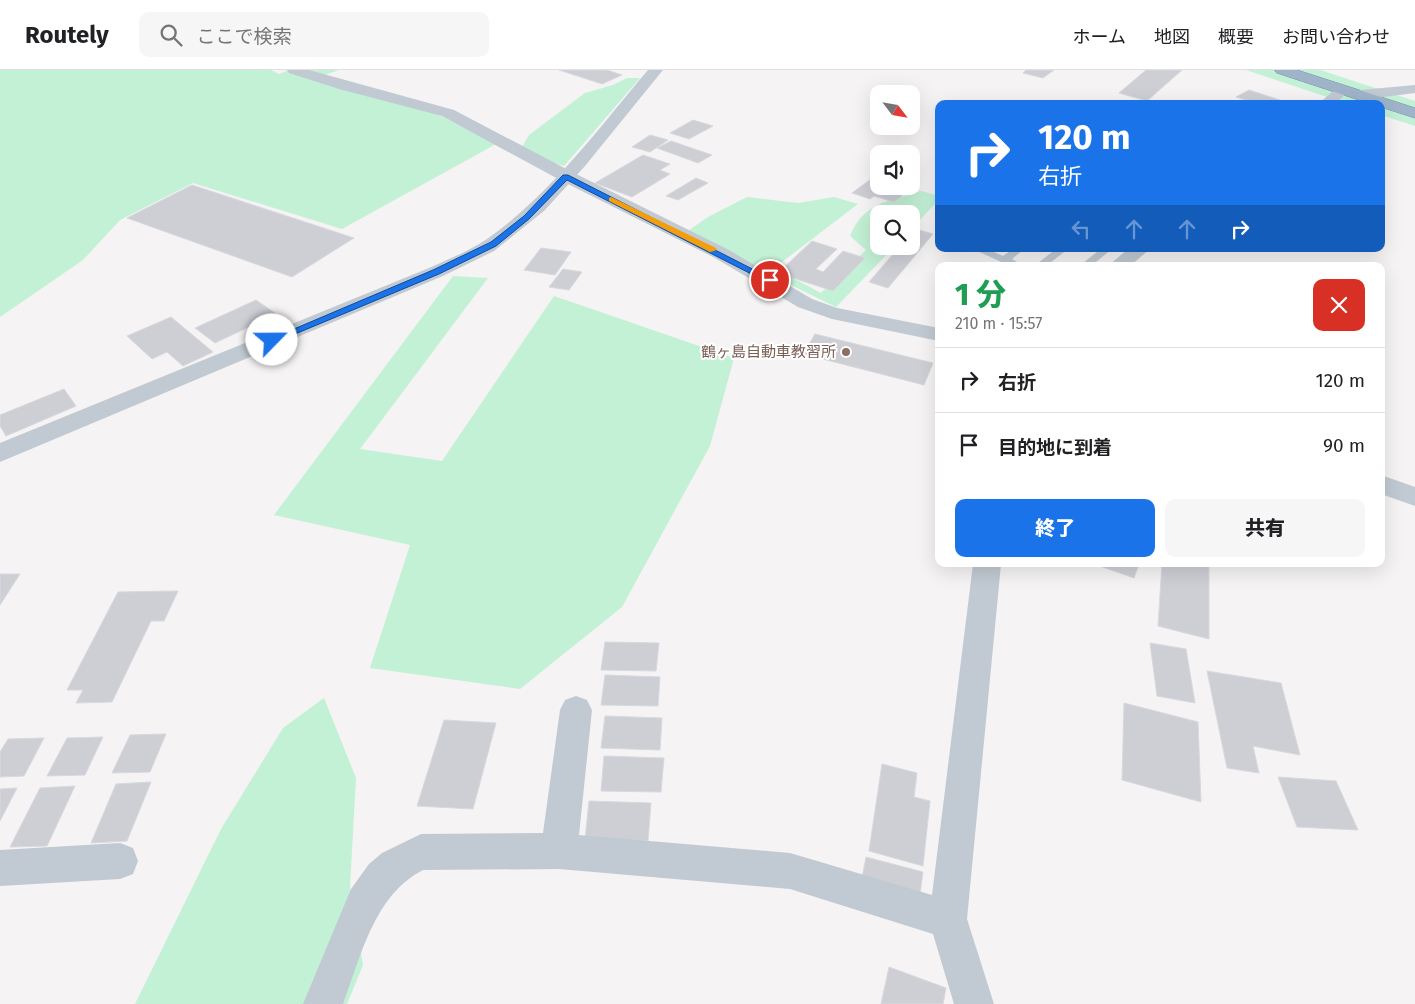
<!DOCTYPE html>
<html lang="ja">
<meta charset="utf-8">
<style>
:root{--surface:#fff;--page:#f6f6f6;--text:#202124;--muted:#757577;--line:#e0e0e0;--accent:#1a73e8}
body{margin:0;font-family:"Fira Sans","Noto Sans JP",sans-serif;background:var(--page);color:var(--text);height:100vh;display:flex;flex-direction:column;font-size:19px;white-space:nowrap}
*{box-sizing:border-box;margin:0}
p{font-size:16px;color:var(--muted)}
.icon{flex:none;width:28px;height:28px;fill:none;stroke:currentColor;stroke-width:2;stroke-linecap:round;stroke-linejoin:round}
.map{position:relative;flex:1;overflow:hidden}
.details{position:absolute;left:935px;top:192px;width:450px;height:305px;display:flex;flex-direction:column;background:var(--surface);border-radius:10px;box-shadow:0 5px 20px #0002}
.details>*{flex:none}
.hud{position:absolute;left:935px;top:30px;width:450px;height:152px;border-radius:10px;box-shadow:0 5px 20px #0002;background:#1a73e8;color:#fff;overflow:hidden}
.needle{width:32px;rotate:121deg}
.buttons{position:absolute;left:870px;top:15px;display:grid;gap:10px}
.buttons a{display:grid;place-items:center;width:50px;height:50px;border-radius:10px;background:var(--surface);box-shadow:0 5px 20px #0002;font-size:25px}
.pin{position:absolute;display:grid;place-items:center;width:42px;height:42px;color:#fff;margin:-21px;border:2px solid #fff;border-radius:50%;box-shadow:0 1px 5px #0007}
.me{position:absolute;width:55px;margin:-28px;rotate:67deg;stroke-linejoin:round;filter:drop-shadow(0 0 4px #0008)}
.turn{display:flex;align-items:center;gap:18px;height:105px;padding:0 20px;font-size:22px}
.turn .icon{width:65px;height:65px;stroke-width:2.5}
.turn b{display:block;font-size:35px;line-height:42px}
.lanes{display:flex;align-items:center;height:48px;padding:0 20px;background:#0003;justify-content:center;gap:25px;direction:ltr}
.lanes .off{opacity:.35}
.round{display:grid;place-items:center;flex:none;width:52px;height:52px;border-radius:10px;background:var(--page)}
.overview{display:flex;align-items:center;justify-content:space-between;height:85px;padding:0 20px}
h1{font-size:30px;font-weight:800;line-height:38px;color:#1e9e55}
.cta{display:flex;gap:10px;margin-top:auto;padding:10px 20px}
.cta a{flex:1;height:58px;border-radius:10px;background:var(--accent);color:#fff;font-size:20px;font-weight:800;line-height:58px;text-align:center}
.cta a+a{background:var(--page);color:var(--text)}
ul{padding:0;list-style:none}
li{display:flex;align-items:center;gap:15px;height:65px;padding:0 20px;border-top:1px solid var(--line)}
li div{flex:1}
li b{display:block;font-size:19px}
li em{font-style:normal}
header{display:flex;align-items:center;gap:30px;box-sizing:border-box;height:70px;padding:0 25px;background:var(--surface);border-bottom:1px solid var(--line)}
header strong{font-size:24px}
nav{display:flex;gap:28px;margin-inline-start:auto;font-size:18px}
.search{width:350px;height:45px;background:var(--page);display:flex;align-items:center;gap:12px;box-sizing:border-box;padding:0 18px;border-radius:10px;color:var(--muted);font-size:19px}
.map>svg:first-child{display:block}
.green{fill:#c3f1d5}
.building{fill:#cdcfd5;stroke:#d7d9de}
.lines{fill:none;stroke-linecap:round;stroke-linejoin:round}
.trunk-casing{stroke:#7690ad;stroke-width:1}
.service{fill:#c1cad2;fill-rule:evenodd}
.minor{fill:#c1cad2;fill-rule:evenodd}
.tertiary{fill:#c1cad2;fill-rule:evenodd}
.trunk{fill:#9fb4c9;fill-rule:evenodd}
.route{fill:#1a73e8;stroke:#114b97}
.slow{fill:#f59e0b}
.education-dot{fill:#8d6e63;stroke:#fff;stroke-width:2}
.labels{text-anchor:middle;dominant-baseline:central;stroke-width:4;stroke-linejoin:round;paint-order:stroke}
.education-label{font-size:15px;fill:#785e54;stroke:#fff;text-anchor:end}
</style>
<header>
<strong>Routely</strong>
<div class="search"><svg class="icon" aria-label="search" viewBox="0 0 24 24"><circle cx="10" cy="10" r="6"/><path d="M15 15l6 6"/></svg>ここで検索</div>
<nav><a>ホーム</a><a>地図</a><a>概要</a><a>お問い合わせ</a></nav>
</header>
<div class="map">
<svg width="1415" height="934" viewBox="0 0 1415 934">
<rect width="100%" height="100%" fill="#f5f3f3"/>
<path class="green" d="M 0,0 L 271,0 L 279,4 L 289,0 L 339,0 L 322,6 L 439,45 L 496,74 L 342,159 L 193,113 L 120,150 L 83,190 L 0,247 Z
M 1246,0 L 1320,0 L 1415,31 L 1415,56 L 1381,45 L 1381,34 L 1348,34 Z
M 627,8 L 640,8 L 564,96 L 537,88 L 521,79 L 529,65 L 585,23 L 613,15 Z
M 921,121 L 939,126 L 939,130 L 911,159 L 911,144 L 879,144 L 879,176 L 895,176 L 836,237 L 685,163 L 708,147 L 747,127 L 798,133 L 834,127 L 858,134 L 774,198 L 821,223 L 866,180 L 850,166 C 864,132 889,131 921,121 Z
M 453,206 L 488,208 L 360,379 L 442,391 L 554,226 L 734,288 L 710,376 L 622,537 L 520,619 L 370,598 L 410,475 L 274,445 Z
M 324,628 L 356,708 L 350,817 L 363,895 L 347,934 L 135,934 L 221,759 L 283,658 Z"/>
<path class="building" d="M 559,0 L 607,0 L 622,5 L 602,14 Z
M 1026,0 L 1054,0 L 1043,8 L 1023,3 Z
M 1146,0 L 1182,0 L 1147,31 L 1119,23 Z
M 1249,20 L 1286,32 L 1258,34 L 1236,27 Z
M 693,50 L 713,56 L 689,69 L 670,63 Z
M 650,65 L 668,70 L 650,82 L 632,77 Z
M 671,71 L 712,85 L 698,93 L 657,78 Z
M 643,85 L 670,94 L 660,100 L 670,104 L 632,127 L 595,113 Z
M 696,108 L 708,113 L 678,130 L 666,126 Z
M 871,109 L 879,111 L 879,116 L 896,116 L 909,120 L 894,132 L 874,126 L 870,129 L 852,123 Z
M 192,115 L 354,168 L 292,207 L 127,148 Z
M 916,159 L 933,164 L 888,218 L 869,212 L 900,176 L 911,176 L 911,163 Z
M 812,171 L 837,179 L 816,199 L 823,202 L 843,181 L 865,188 L 833,221 L 778,203 Z
M 541,178 L 571,182 L 555,205 L 524,200 Z
M 563,199 L 582,202 L 569,220 L 549,217 Z
M 256,230 L 276,244 L 215,273 L 195,258 Z
M 171,247 L 213,282 L 183,296 L 167,282 L 152,289 L 127,266 Z
M 815,264 L 933,293 L 924,315 L 803,284 Z
M 64,319 L 76,336 L 6,366 L 0,356 L 0,345 Z
M 1094,494 L 1139,494 L 1134,508 Z
M 1162,494 L 1198,494 L 1209,497 L 1209,569 L 1158,556 Z
M 0,504 L 20,504 L 0,535 Z
M 178,521 L 164,551 L 151,551 L 112,632 L 76,633 L 83,620 L 67,620 L 118,522 Z
M 605,572 L 659,573 L 656,601 L 601,600 Z
M 1150,573 L 1186,579 L 1195,633 L 1157,626 Z
M 1207,601 L 1281,613 L 1300,685 L 1253,676 L 1259,703 L 1227,698 Z
M 605,605 L 660,607 L 658,636 L 601,635 Z
M 1124,633 L 1198,652 L 1201,732 L 1122,710 Z
M 605,646 L 662,648 L 660,680 L 601,678 Z
M 444,650 L 496,653 L 473,739 L 417,736 Z
M 166,664 L 150,702 L 112,703 L 130,665 Z
M 103,667 L 85,705 L 47,706 L 67,668 Z
M 44,668 L 24,706 L 0,707 L 0,682 L 8,669 Z
M 604,686 L 664,688 L 661,722 L 601,721 Z
M 882,694 L 917,703 L 914,727 L 930,731 L 923,796 L 869,781 Z
M 1278,707 L 1336,711 L 1358,760 L 1297,757 Z
M 151,712 L 127,771 L 91,773 L 116,714 Z
M 75,716 L 47,776 L 10,777 L 40,718 Z
M 17,718 L 0,751 L 0,719 Z
M 589,731 L 651,733 L 648,771 L 585,769 Z
M 866,787 L 923,802 L 920,824 L 862,808 Z
M 889,897 L 946,918 L 943,934 L 881,934 Z"/>
<g class="lines">
<defs>
<path id="trunk" d="M 1275,0 L 1297,0 L 1415,38 L 1415,48 L 1381,37 L 1381,34 L 1371,34 L 1277,3 Z"/>
</defs>
<use href="#trunk" class="trunk-casing"/>
<path class="service" d="M 973,179 L 987,179 L 1003,186 L 1013,179 L 1024,179 L 1012,189 L 1024,196 L 1010,196 Z
M 1056,179 L 1068,179 L 1046,196 L 1034,196 Z
M 1101,179 L 1112,179 L 1091,196 L 1079,196 Z"/>
<path class="minor" d="M 287,0 L 309,0 L 454,40 L 572,102 L 729,180 L 812,229 L 837,238 L 939,258 L 939,271 L 832,249 L 798,237 L 715,188 L 560,110 L 442,46 L 339,19 L 289,3 Z
M 1415,15 L 1415,23 L 1360,30 L 1352,25 L 1360,20 Z
M 1343,16 L 1350,20 L 1335,34 L 1318,34 L 1338,17 Z
M 1128,179 L 1150,179 L 1130,196 L 1108,196 Z
M 1381,405 L 1415,417 L 1415,436 L 1381,424 Z
M 973,494 L 1001,494 L 967,849 L 994,934 L 954,934 L 933,864 L 790,819 L 559,799 L 423,800 C 374,825 361,886 343,934 L 303,934 L 351,819 L 369,794 L 382,783 L 421,764 L 543,763 L 560,640 L 565,630 L 576,626 L 587,630 L 592,640 L 579,765 L 790,783 L 932,825 Z
M 120,773 L 133,778 L 138,791 L 133,804 L 120,809 L 0,816 L 0,780 Z"/>
<path class="tertiary" d="M 648,0 L 663,0 L 585,96 L 544,141 L 494,181 L 443,206 L 0,392 L 0,373 L 429,198 C 449,189 469,181 487,169 C 551,124 598,59 648,0 Z"/>
<use href="#trunk" class="trunk"/>
</g>
<path class="route" d="M 563,105 L 568,105 L 774,210 L 767,212 L 567,110 L 529,149 L 496,176 L 439,204 L 276,272 L 268,270 L 433,200 L 491,172 L 524,146 Z"/>
<path class="slow" d="M 611,127 L 716,178 L 717,180 L 710,182 L 609,131 L 609,128 Z"/>
<circle class="education-dot" cx="846" cy="282" r="5"/>
<g class="labels">
<g class="education-label">
<text x="836" y="282">鶴ヶ島自動車教習所</text>
</g>
</g>
</svg>
<div class="buttons">
<a><svg class="needle" viewBox="-14 -14 28 28"><path d="M0-13l5 13h-10z" fill="#e53935"/><path d="M0 13l5-13h-10z" fill="#757577"/></svg></a>
<a><svg class="icon" aria-label="sound" viewBox="0 0 24 24"><path d="M4 9h4l5-4v14l-5-4H4zM17 9q2 3 0 6"/></svg></a>
<a><svg class="icon" aria-label="search" viewBox="0 0 24 24"><circle cx="10" cy="10" r="6"/><path d="M15 15l6 6"/></svg></a>
</div>
<div class="pin" style="left:770px;top:210px;background:#d93025"><svg class="icon" aria-label="arrive" viewBox="0 0 24 24"><path d="M6 21V4h12l-3 4 3 4H6"/></svg></div>
<svg class="me" style="left:272px;top:270px" viewBox="-20 -20 40 40"><circle r="19" fill="#fff"/><path d="M0-13L10 11 0 6-10 11z" fill="#1a73e8"/></svg>
<div class="hud">
<div class="turn"><svg class="icon" aria-label="right" viewBox="0 0 24 24"><path d="M7 20v-9h11M14 6l5 5-5 5"/></svg><div><b>120 m</b>右折</div></div>
<div class="lanes"><svg class="icon off" aria-label="left" viewBox="0 0 24 24"><path d="M17 20v-9H6M10 6l-5 5 5 5"/></svg><svg class="icon off" aria-label="ahead" viewBox="0 0 24 24"><path d="M12 20V5M6 11l6-6 6 6"/></svg><svg class="icon off" aria-label="ahead" viewBox="0 0 24 24"><path d="M12 20V5M6 11l6-6 6 6"/></svg><svg class="icon" aria-label="right" viewBox="0 0 24 24"><path d="M7 20v-9h11M14 6l5 5-5 5"/></svg></div>
</div>
<section class="details">
<div class="overview"><div><h1>1 分</h1><p>210 m · 15:57</p></div><a class="round" style="background:#d93025;color:#fff"><svg class="icon" aria-label="close" viewBox="0 0 24 24"><path d="M6 6l12 12M18 6L6 18"/></svg></a></div>
<ul>
<li><svg class="icon" aria-label="right" viewBox="0 0 24 24"><path d="M7 20v-9h11M14 6l5 5-5 5"/></svg><div><b>右折</b></div><em>120 m</em></li>
<li><svg class="icon" aria-label="arrive" viewBox="0 0 24 24"><path d="M6 21V4h12l-3 4 3 4H6"/></svg><div><b>目的地に到着</b></div><em>90 m</em></li>
</ul>
<div class="cta"><a>終了</a><a>共有</a></div>
</section>
</div>
